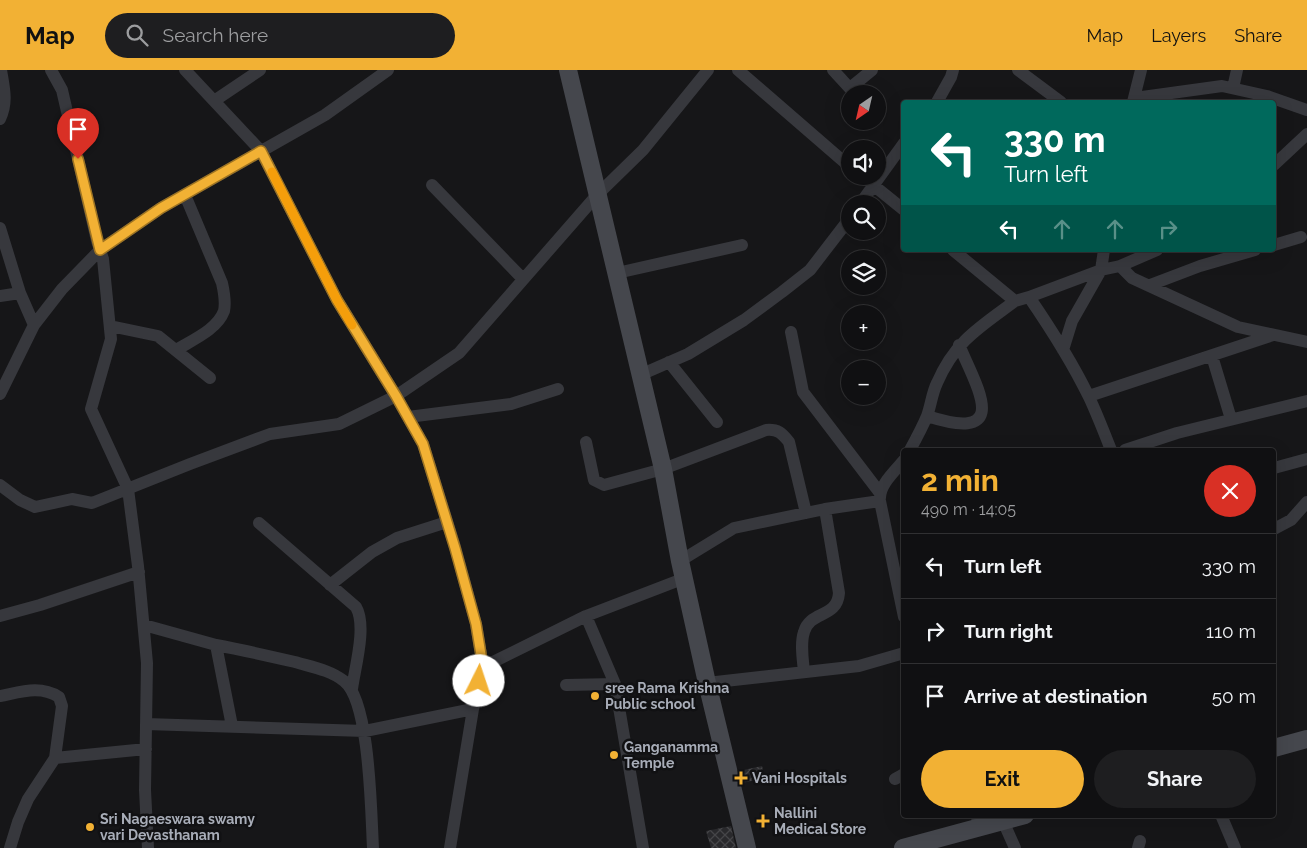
<!DOCTYPE html>
<meta charset="utf-8">
<style>
:root{--surface:#101012;--page:#1e1e20;--text:#f1f3f6;--muted:#9c9d9f;--line:#303032;--accent:#f2b134}
body{margin:0;font-family:Raleway,sans-serif;background:var(--page);color:var(--text);height:100vh;display:flex;flex-direction:column;font-size:19px;white-space:nowrap}
*{box-sizing:border-box;margin:0}
p{font-size:16px;color:var(--muted)}
.icon{flex:none;width:28px;height:28px;fill:none;stroke:currentColor;stroke-width:2;stroke-linecap:round;stroke-linejoin:round}
.map{position:relative;flex:1;overflow:hidden}
.details{position:absolute;left:901px;top:378px;width:375px;height:370px;display:flex;flex-direction:column;background:var(--surface);border-radius:5px;box-shadow:0 5px 20px #0002,0 0 0 1px var(--line)}
.details>*{flex:none}
.top-card{position:absolute;left:901px;top:30px;width:375px;height:152px;border-radius:5px;box-shadow:0 5px 20px #0002,0 0 0 1px var(--line);background:#00695c;color:#fff;overflow:hidden}
.needle{width:32px;rotate:214deg}
.fabs{position:absolute;left:841px;top:15px;display:grid;gap:10px}
.fabs a{display:grid;place-items:center;width:45px;height:45px;border-radius:50%;background:var(--surface);box-shadow:0 5px 20px #0002,0 0 0 1px var(--line);font-size:25px}
.pin{position:absolute;display:grid;place-items:center;width:42px;height:42px;color:#fff;margin:-51px -21px;border-radius:50% 50% 50% 0;rotate:-45deg;box-shadow:0 0 5px #0007}
.pin .icon{rotate:45deg}
.me{position:absolute;width:55px;margin:-28px;rotate:4deg;stroke-linejoin:round;filter:drop-shadow(0 0 4px #0008)}
.turn{display:flex;align-items:center;gap:18px;height:105px;padding:0 20px;font-size:22px}
.turn .icon{width:65px;height:65px;stroke-width:2.5}
.turn b{display:block;font-size:35px;line-height:42px}
.lanes{display:flex;align-items:center;height:48px;padding:0 20px;background:#0003;justify-content:center;gap:25px;direction:ltr}
.lanes .off{opacity:.35}
.round{display:grid;place-items:center;flex:none;width:52px;height:52px;border-radius:26px;background:var(--page)}
.head{display:flex;align-items:center;justify-content:space-between;height:85px;padding:0 20px}
h1{font-size:30px;font-weight:700;line-height:38px;color:var(--accent)}
.button{display:flex;gap:10px;margin-top:auto;padding:10px 20px}
.button a{flex:1;height:58px;border-radius:30px;background:var(--accent);color:#111;font-size:20px;font-weight:700;line-height:58px;text-align:center}
.button a+a{background:var(--page);color:var(--text)}
ul{padding:0;list-style:none}
li{display:flex;align-items:center;gap:15px;height:65px;padding:0 20px;border-top:1px solid var(--line)}
li div{flex:1}
li b{display:block;font-size:19px}
li em{font-style:normal}
header{display:flex;align-items:center;gap:30px;box-sizing:border-box;height:70px;padding:0 25px;background:var(--accent);color:#111}
header strong{font-size:24px}
nav{display:flex;gap:28px;margin-inline-start:auto;font-size:18px}
.search{width:350px;height:45px;background:var(--page);display:flex;align-items:center;gap:12px;box-sizing:border-box;padding:0 18px;border-radius:28px;color:var(--muted);font-size:19px}
.map>svg:first-child{display:block}
.building{fill:url(#building-cross-hatch)}
.lines{fill:none;stroke-linecap:round;stroke-linejoin:round}
.street{stroke:#37383d;stroke-width:12}
.secondary{stroke:#45474d;stroke-width:18}
.route-casing{stroke:#9d7322;stroke-width:12}
.route{stroke:#f2b134;stroke-width:9}
.slow{stroke:#f59e0b;stroke-width:9}
.poi-dot{fill:#f2b134;stroke:#111113;stroke-width:2}
.labels{text-anchor:middle;dominant-baseline:central;stroke-width:5;stroke-linejoin:round;paint-order:stroke}
.poi-label{font-size:14px;font-weight:bold;fill:#a8adb8;stroke:#111113;text-anchor:start}
</style>
<header>
<strong>Map</strong>
<div class="search"><svg class="icon" aria-label="search" viewBox="0 0 24 24"><circle cx="10" cy="10" r="6"/><path d="M15 15l6 6"/></svg>Search here</div>
<nav><a>Map</a><a>Layers</a><a>Share</a></nav>
</header>
<div class="map">
<svg width="1307" height="778" viewBox="0 0 1307 778">
<defs>
<pattern id="building-cross-hatch" width="8" height="8" patternUnits="userSpaceOnUse" patternTransform="scale(1.25)"><rect width="8" height="8" fill="#29292c"/><path d="M0 0l8 8M0 8l8-8" fill="none" stroke="#454548"/></pattern>
</defs>
<rect width="100%" height="100%" fill="#161618"/>
<path class="building" d="M 762,696 L 765,708 L 742,713 L 739,701 Z
M 731,756 L 736,778 L 711,778 L 706,761 Z"/>
<g class="lines">
<path class="street" d="M 51,0 L 62,20 L 97,171 L 103,189 L 111,269 L 91,339 L 128,419 L 138,496 L 147,593 L 145,720 L 148,778
M 738,0 L 850,97
M 833,0 L 855,24
M 1018,0 L 1061,32
M 850,18 L 872,0
M 1233,18 L 1237,0
M 1135,28 L 1222,16 L 1267,26 L 1307,40
M 214,31 L 260,0
M 937,32 L 951,7 L 953,0
M 1133,32 L 1141,0
M 0,49 C 8,32 4,18 1,0
M 1274,95 L 1307,64
M 862,106 L 904,140
M 432,115 L 523,209
M 860,134 L 904,73
M 0,158 L 20,223 L 34,255
M 1274,175 L 1301,167
M 1104,180 L 1101,200 L 1120,196 L 1157,180
M 1120,196 L 1132,208 L 1238,257 L 1307,272
M 617,203 L 742,175
M 1150,215 L 1200,196 L 1255,180
M 0,226 L 20,223
M 1029,227 L 1101,200 L 1072,251 L 1063,280
M 1015,231 L 1029,227 C 1051,259 1072,292 1089,327 C 1097,344 1104,362 1111,380
M 110,256 L 158,266 L 210,308
M 791,262 L 803,322 L 880,423
M 176,280 C 192,270 217,260 224,241 C 226,232 224,222 222,213 L 185,125
M 1212,286 L 1231,349
M 669,292 L 717,352
M 640,305 L 688,284 L 744,250 L 782,222 L 810,200 L 850,148
M 0,324 L 34,255 L 62,219 L 100,180 L 161,138 L 325,45 L 388,0
M 1089,326 L 1273,265
M 927,346 C 1011,373 979,321 959,275
M 408,347 L 511,334 L 558,319
M 586,372 L 594,410 L 604,415 L 663,399 L 766,360 C 778,359 782,363 789,372 L 806,443
M 910,380 C 916,369 922,358 927,346 C 931,335 932,323 937,313 C 955,271 980,257 1015,231 L 953,180
M 1125,380 L 1177,363 L 1307,331
M 1274,398 L 1307,389
M 0,415 L 20,430 L 35,437 L 72,429 L 92,433 L 190,394 L 270,364 L 339,354 L 396,326 L 337,230 L 261,81 L 185,0
M 880,428 C 880,414 895,401 904,390
M 259,453 L 356,537 C 367,556 355,597 352,619
M 1274,459 L 1291,450 L 1307,432
M 680,491 L 734,458 L 825,439 L 880,431 L 904,547
M 330,515 L 372,482 L 397,468 L 447,452
M 0,546 L 40,535 L 139,502
M 586,546 L 615,614
M 144,555 L 216,575
M 483,597 L 586,546 L 685,508
M 804,602 C 803,590 800,574 804,562 C 810,540 837,549 839,523 L 825,439
M 707,613 L 859,596 L 904,583
M 566,615 L 615,614 L 643,778
M 0,626 C 21,622 40,615 59,627 L 62,636 L 55,688 L 28,729 L 18,752 L 10,778
M 146,654 L 365,661 L 473,639
M 232,656 L 216,575 C 243,580 269,586 295,592 C 312,597 330,600 344,611 C 370,631 371,743 373,778
M 55,688 L 146,679
M 895,709 L 904,704
M 977,745 L 978,758
M 1221,745 L 1235,778
M 1003,751 L 1015,778
M 450,778 L 473,639 L 483,597 L 476,554 L 455,477 L 423,374 L 396,326 L 459,283 L 597,125 L 643,80 L 708,0
M 1138,778 L 1140,771"/>
<path class="secondary" d="M 568,0 L 663,399 L 680,491 L 707,613 L 747,778
M 1274,678 L 1307,669
M 903,778 L 1025,745"/>
</g>
<g class="lines">
<defs>
<path id="route" d="M 78,89 L 100,180 L 161,138 L 261,81 L 337,230 L 396,326 L 423,374 L 455,478 L 476,554 L 483,597 L 479,611"/>
</defs>
<use href="#route" class="route-casing"/>
<use href="#route" class="route"/>
<path class="slow" d="M 272,102 L 337,230 L 352,255"/>
</g>
<g class="poi-dot">
<circle cx="595" cy="626" r="5"/>
<circle cx="614" cy="685" r="5"/>
<path d="M738.5 700.5h5v5h5v5h-5v5h-5v-5h-5v-5h5z"/>
<path d="M760.5 743.5h5v5h5v5h-5v5h-5v-5h-5v-5h5z"/>
<circle cx="90" cy="757" r="5"/>
</g>
<g class="labels">
<g class="poi-label">
<text x="605" y="618">sree Rama Krishna<tspan x="605" dy="16">Public school</tspan></text>
<text x="624" y="677">Ganganamma<tspan x="624" dy="16">Temple</tspan></text>
<text x="752" y="708">Vani Hospitals</text>
<text x="774" y="743">Nallini<tspan x="774" dy="16">Medical Store</tspan></text>
<text x="100" y="749">Sri Nagaeswara swamy<tspan x="100" dy="16">vari Devasthanam</tspan></text>
</g>
</g>
</svg>
<div class="fabs">
<a><svg class="needle" viewBox="-14 -14 28 28"><path d="M0-13l5 13h-10z" fill="#e53935"/><path d="M0 13l5-13h-10z" fill="#9c9d9f"/></svg></a>
<a><svg class="icon" aria-label="sound" viewBox="0 0 24 24"><path d="M4 9h4l5-4v14l-5-4H4zM17 9q2 3 0 6"/></svg></a>
<a><svg class="icon" aria-label="search" viewBox="0 0 24 24"><circle cx="10" cy="10" r="6"/><path d="M15 15l6 6"/></svg></a>
<a><svg class="icon" aria-label="layers" viewBox="0 0 24 24"><path d="M12 4l9 5-9 5-9-5zM3 14l9 5 9-5"/></svg></a>
<a>+</a>
<a>−</a>
</div>
<div class="pin" style="left:78px;top:89px;background:#d93025"><svg class="icon" aria-label="arrive" viewBox="0 0 24 24"><path d="M6 21V4h12l-3 4 3 4H6"/></svg></div>
<svg class="me" style="left:479px;top:611px" viewBox="-20 -20 40 40"><circle r="19" fill="#fff"/><path d="M0-13L10 11 0 6-10 11z" fill="#f2b134"/></svg>
<div class="top-card">
<div class="turn"><svg class="icon" aria-label="left" viewBox="0 0 24 24"><path d="M17 20v-9H6M10 6l-5 5 5 5"/></svg><div><b>330 m</b>Turn left</div></div>
<div class="lanes"><svg class="icon" aria-label="left" viewBox="0 0 24 24"><path d="M17 20v-9H6M10 6l-5 5 5 5"/></svg><svg class="icon off" aria-label="ahead" viewBox="0 0 24 24"><path d="M12 20V5M6 11l6-6 6 6"/></svg><svg class="icon off" aria-label="ahead" viewBox="0 0 24 24"><path d="M12 20V5M6 11l6-6 6 6"/></svg><svg class="icon off" aria-label="right" viewBox="0 0 24 24"><path d="M7 20v-9h11M14 6l5 5-5 5"/></svg></div>
</div>
<section class="details">
<div class="head"><div><h1>2 min</h1><p>490 m · 14:05</p></div><a class="round" style="background:#d93025;color:#fff"><svg class="icon" aria-label="close" viewBox="0 0 24 24"><path d="M6 6l12 12M18 6L6 18"/></svg></a></div>
<ul>
<li><svg class="icon" aria-label="left" viewBox="0 0 24 24"><path d="M17 20v-9H6M10 6l-5 5 5 5"/></svg><div><b>Turn left</b></div><em>330 m</em></li>
<li><svg class="icon" aria-label="right" viewBox="0 0 24 24"><path d="M7 20v-9h11M14 6l5 5-5 5"/></svg><div><b>Turn right</b></div><em>110 m</em></li>
<li><svg class="icon" aria-label="arrive" viewBox="0 0 24 24"><path d="M6 21V4h12l-3 4 3 4H6"/></svg><div><b>Arrive at destination</b></div><em>50 m</em></li>
</ul>
<div class="button"><a>Exit</a><a>Share</a></div>
</section>
</div>
